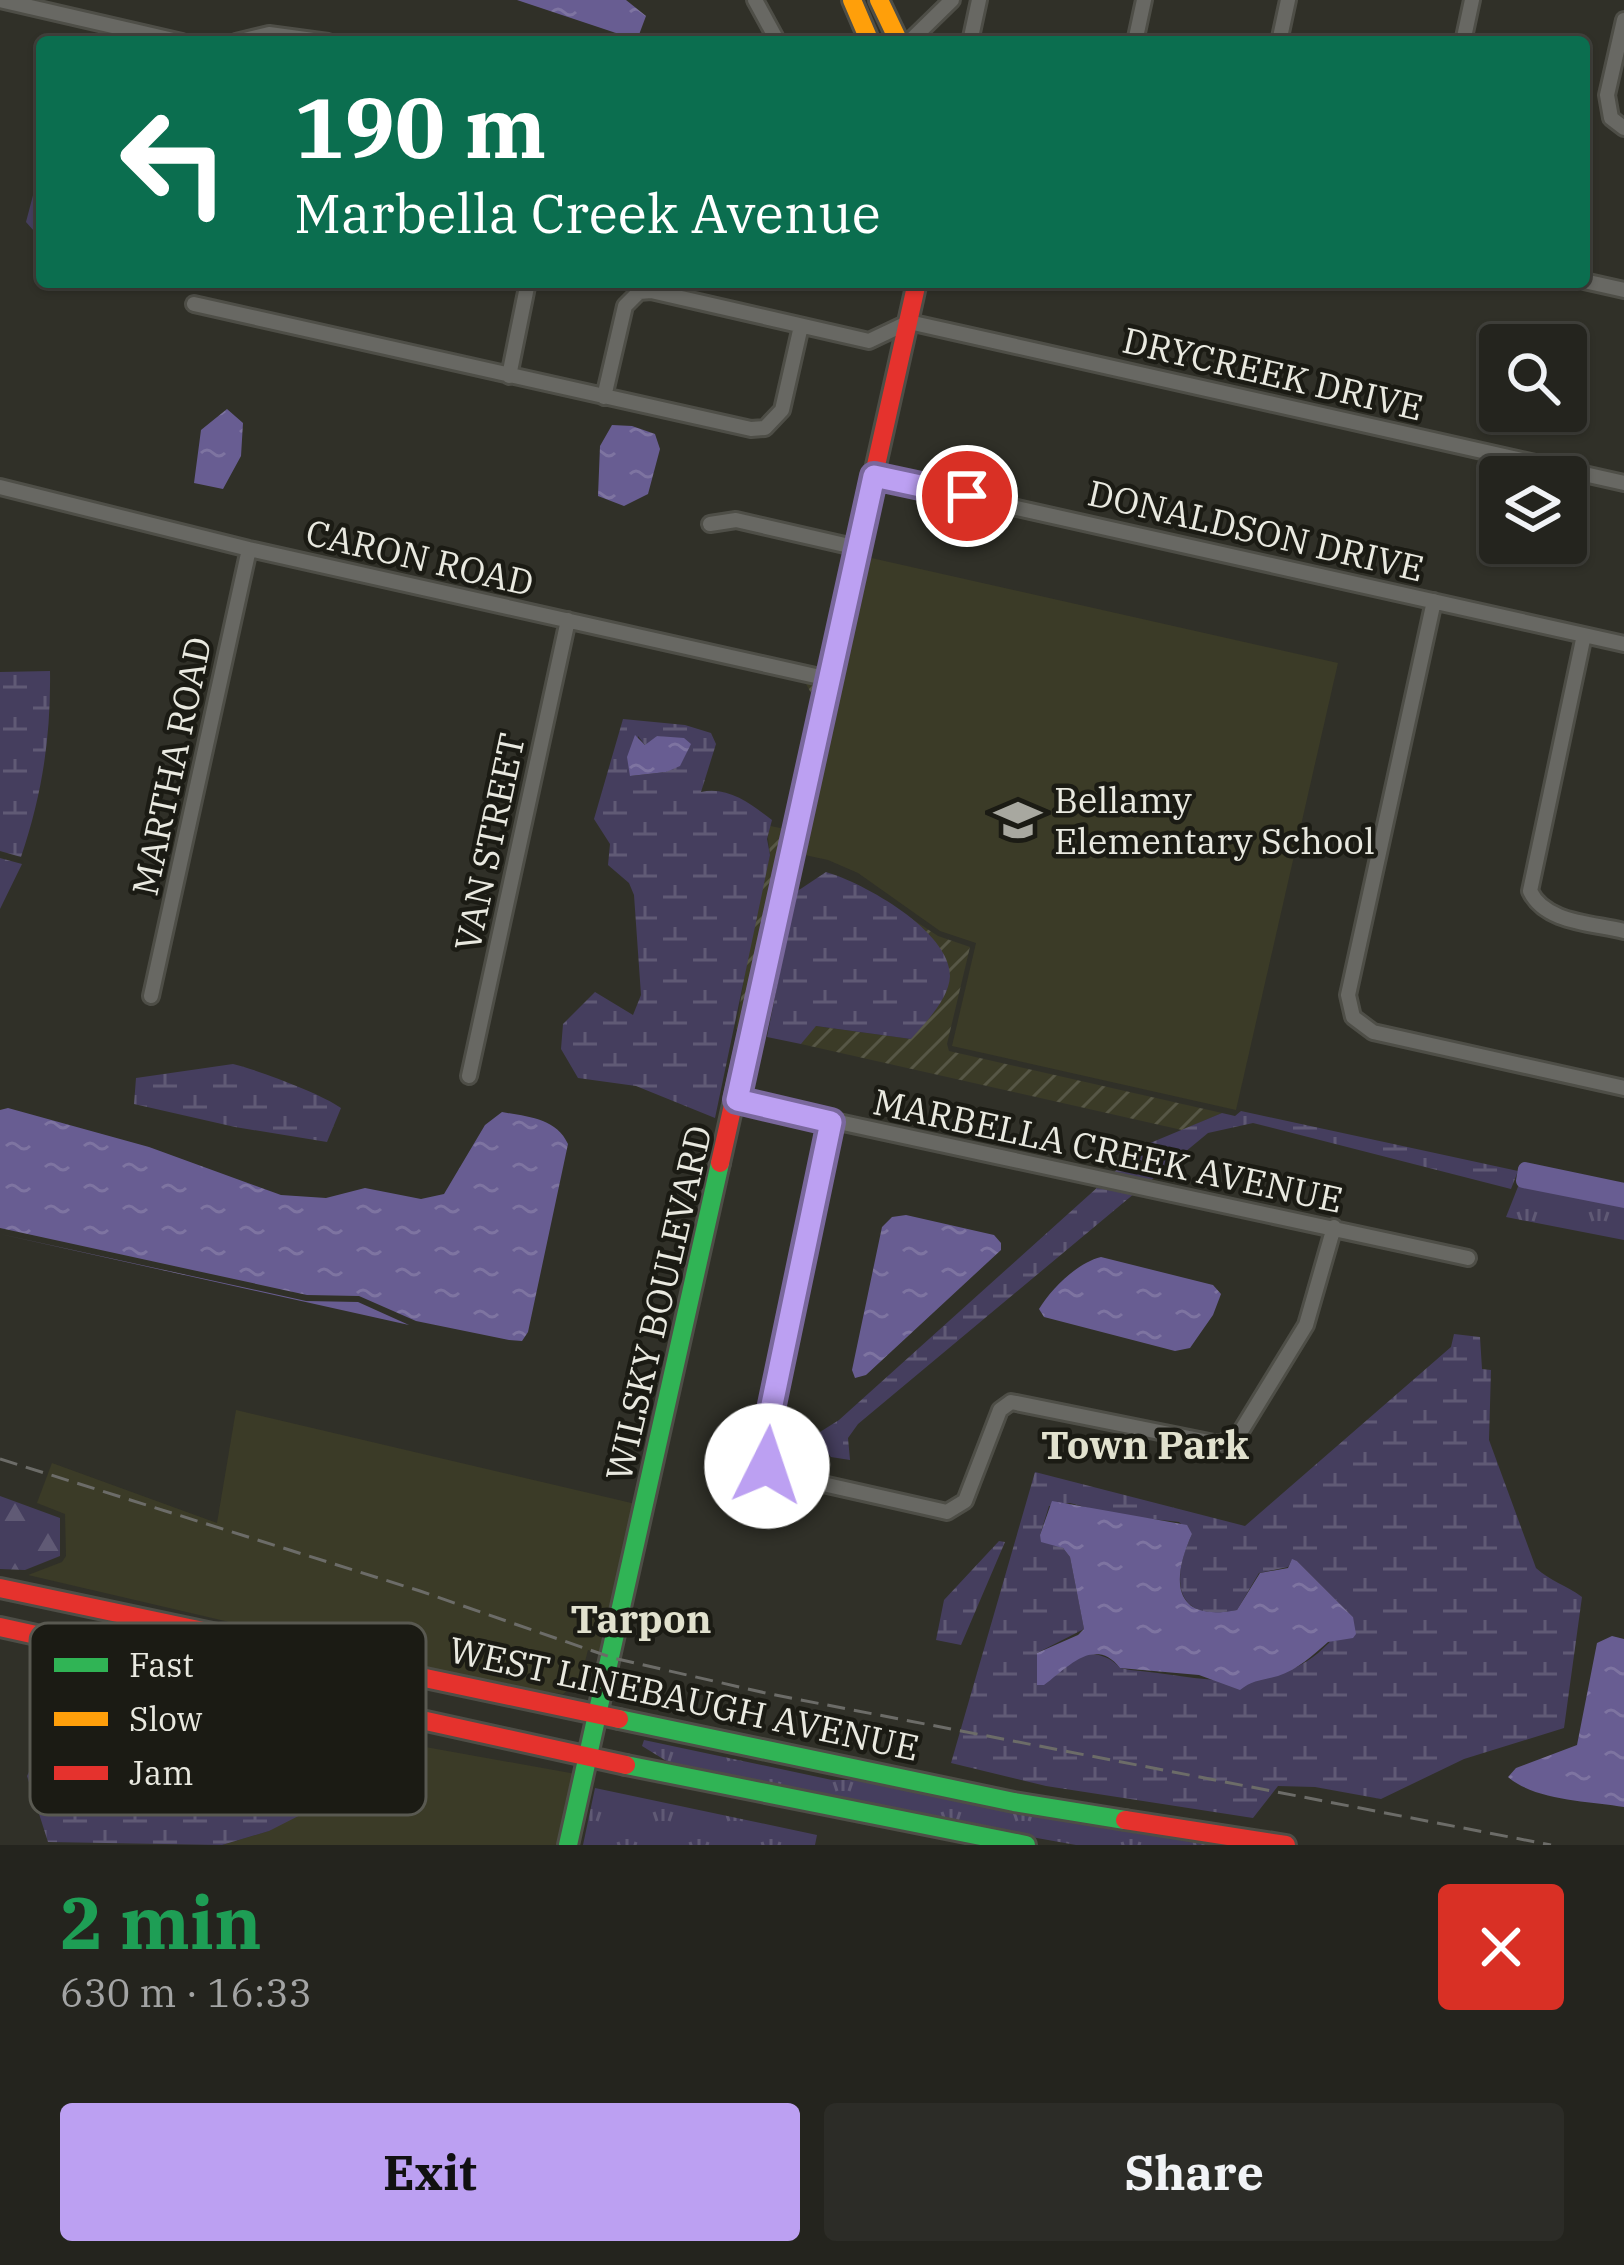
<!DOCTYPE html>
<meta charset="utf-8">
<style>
:root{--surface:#24241e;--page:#2c2c27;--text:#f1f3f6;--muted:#a3a4a4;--line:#41413c;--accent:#bca0f2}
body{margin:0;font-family:"IBM Plex Serif",serif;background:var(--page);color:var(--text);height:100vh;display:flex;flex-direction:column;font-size:45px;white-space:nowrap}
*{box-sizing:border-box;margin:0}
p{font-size:39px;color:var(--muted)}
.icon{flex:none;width:66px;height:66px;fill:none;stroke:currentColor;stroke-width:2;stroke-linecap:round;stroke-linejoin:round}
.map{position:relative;height:1845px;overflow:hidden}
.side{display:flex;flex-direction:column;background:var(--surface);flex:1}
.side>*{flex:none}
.guide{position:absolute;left:36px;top:36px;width:1554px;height:252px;border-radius:12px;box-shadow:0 3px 9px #0004,0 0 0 3px var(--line);background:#0b6e4f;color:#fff;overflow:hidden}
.fabs{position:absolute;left:1479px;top:324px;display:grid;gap:24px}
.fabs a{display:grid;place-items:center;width:108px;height:108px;border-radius:12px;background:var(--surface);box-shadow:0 3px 9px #0004,0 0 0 3px var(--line);font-size:60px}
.pin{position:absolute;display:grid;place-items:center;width:102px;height:102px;color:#fff;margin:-51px;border:6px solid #fff;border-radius:50%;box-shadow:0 3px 12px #0007}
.me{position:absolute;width:132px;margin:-66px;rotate:4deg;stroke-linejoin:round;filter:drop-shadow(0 0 9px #0008)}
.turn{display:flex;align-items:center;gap:42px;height:252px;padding:0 60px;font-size:54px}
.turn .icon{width:156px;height:156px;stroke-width:2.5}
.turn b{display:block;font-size:84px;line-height:102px}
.round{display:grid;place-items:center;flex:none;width:126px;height:126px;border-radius:12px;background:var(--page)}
.overview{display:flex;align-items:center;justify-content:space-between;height:204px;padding:0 60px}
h1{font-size:72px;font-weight:700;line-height:90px;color:#1e9e55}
.button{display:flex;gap:24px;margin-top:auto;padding:24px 60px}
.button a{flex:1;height:138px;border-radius:12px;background:var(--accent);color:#111;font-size:48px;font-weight:700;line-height:138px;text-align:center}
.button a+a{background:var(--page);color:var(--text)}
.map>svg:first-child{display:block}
.built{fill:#3b3b27}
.industrial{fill:url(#industrial-furrows)}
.grass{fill:url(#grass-tufts)}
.forest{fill:url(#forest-firs)}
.wetland{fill:url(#wetland-marsh);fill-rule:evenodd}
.water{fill:url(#water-ripples)}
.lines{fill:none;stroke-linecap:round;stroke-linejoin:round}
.canal{stroke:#685d92;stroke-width:14}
.street-casing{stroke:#4e4e47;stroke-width:20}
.fast-casing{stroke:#4e4e47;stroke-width:24}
.slow-casing{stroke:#4e4e47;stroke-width:24}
.jam-casing{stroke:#4e4e47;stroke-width:24}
.street{stroke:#686863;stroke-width:14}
.fast{stroke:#30b455;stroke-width:18}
.slow{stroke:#ff9f0a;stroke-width:18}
.jam{stroke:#e5322d;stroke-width:18}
.rail{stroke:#6c6c68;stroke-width:3;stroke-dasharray:18 9;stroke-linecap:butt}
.route-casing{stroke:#7a689d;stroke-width:30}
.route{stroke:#bca0f2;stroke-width:21}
.labels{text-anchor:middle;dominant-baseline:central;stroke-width:9;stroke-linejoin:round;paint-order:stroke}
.street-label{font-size:36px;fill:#e9e9e0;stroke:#1b1b14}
.poi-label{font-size:36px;fill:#e9e9e0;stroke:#1b1b14;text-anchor:start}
.neighbourhood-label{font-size:39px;font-weight:bold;fill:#e1e1ce;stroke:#1b1b14}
.key{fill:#1b1b14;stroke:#595951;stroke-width:3}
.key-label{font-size:33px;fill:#e9e9e0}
</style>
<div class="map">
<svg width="1624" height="1845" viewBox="0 0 1624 1845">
<defs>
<pattern id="industrial-furrows" width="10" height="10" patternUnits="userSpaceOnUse" patternTransform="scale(3)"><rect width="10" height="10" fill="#3b3b27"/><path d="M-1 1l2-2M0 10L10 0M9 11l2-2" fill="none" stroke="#575746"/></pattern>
<pattern id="grass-tufts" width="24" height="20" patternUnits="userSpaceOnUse" patternTransform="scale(3)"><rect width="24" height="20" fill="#453e5e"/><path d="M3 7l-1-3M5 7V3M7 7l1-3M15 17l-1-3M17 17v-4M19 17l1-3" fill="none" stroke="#605a75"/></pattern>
<pattern id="forest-firs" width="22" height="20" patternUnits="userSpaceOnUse" patternTransform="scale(3)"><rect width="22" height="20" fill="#453e5e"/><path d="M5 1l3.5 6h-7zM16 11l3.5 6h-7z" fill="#605a75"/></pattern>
<pattern id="wetland-marsh" width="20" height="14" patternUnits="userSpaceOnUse" patternTransform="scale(3)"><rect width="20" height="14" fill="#453e5e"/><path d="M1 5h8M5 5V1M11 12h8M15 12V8" fill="none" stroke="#605a75"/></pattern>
<pattern id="water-ripples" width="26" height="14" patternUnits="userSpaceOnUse" patternTransform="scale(3)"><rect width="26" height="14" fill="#685d92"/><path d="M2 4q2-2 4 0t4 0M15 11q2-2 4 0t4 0" fill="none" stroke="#7e74a1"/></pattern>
</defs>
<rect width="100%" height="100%" fill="#303028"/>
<path class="built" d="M 867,557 L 1338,663 L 1236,1110 L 952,1046 L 976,943 L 940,931 L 858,873 L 828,860 L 800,854 Z
M 236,1410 L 640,1505 L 607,1656 L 588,1650 L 580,1681 L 563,1694 L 507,1687 L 28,1575 L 62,1562 L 66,1556 L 65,1514 L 37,1503 L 52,1463 L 217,1523 Z
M 320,1728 L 576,1774 L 562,1845 L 222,1845 L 269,1831 L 333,1774 Z"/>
<path class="industrial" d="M 804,680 L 821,684 L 745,1032 L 736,1029 L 751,937 L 770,855 L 768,837 L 770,826 L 785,829 L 812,695 Z
M 898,910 L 938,936 L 970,947 L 947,1044 L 949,1051 L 1222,1113 L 1182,1130 L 801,1044 L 815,1026 L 911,1039 L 906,917 Z"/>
<path class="grass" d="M 1525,1169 L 1624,1184 L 1624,1240 L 1506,1217 Z
M 644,1740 L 832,1780 L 864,1780 L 1039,1814 L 1235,1845 L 1076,1845 L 901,1814 L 691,1771 L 668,1762 L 642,1746 Z
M 595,1788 L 817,1835 L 815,1845 L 583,1845 Z"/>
<path class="forest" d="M 0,858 L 22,864 L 0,909 Z
M 0,1496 L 60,1518 L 60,1556 L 25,1570 L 0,1569 Z"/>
<path class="wetland" d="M 42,161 L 42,240 L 26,222 Z
M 50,671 C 51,737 42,795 21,857 L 0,851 L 0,672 Z
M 623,719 L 685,725 L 711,733 L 716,744 L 701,792 C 728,786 751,804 772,820 L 767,839 L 770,855 L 715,1118 L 636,1086 L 578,1078 L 561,1049 L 563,1024 L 595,992 L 633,1015 L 641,995 L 634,895 L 629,883 L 608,865 L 610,844 L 594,819 ZM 638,736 L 645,745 L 650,745 L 657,736 L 675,739 L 685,752 L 683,759 L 666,772 L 631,776 Z
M 826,872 C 864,883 950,931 950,976 C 949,999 926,1022 911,1039 L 816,1026 L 801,1044 L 767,1037 L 796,892 Z
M 233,1064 C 258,1070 322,1094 341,1108 L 327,1142 L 235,1127 L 134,1104 L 136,1078 Z
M 1241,1111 L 1518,1171 L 1511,1189 L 1253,1123 L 1208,1133 L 1150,1181 L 1112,1174 L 1143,1146 L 1222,1113 L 1235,1116 Z
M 1099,1186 L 1135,1193 L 858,1424 L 848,1438 L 850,1460 L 831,1457 L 812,1437 L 839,1420 Z
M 1454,1334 L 1480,1337 L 1482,1369 L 1491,1370 L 1489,1440 L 1536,1568 C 1550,1581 1566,1585 1582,1597 L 1564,1728 L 1464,1759 L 1381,1799 L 1315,1787 L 1278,1786 L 1253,1818 L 1046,1786 L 951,1763 L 1035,1472 L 1245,1526 L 1451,1347 ZM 1070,1503 L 1115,1515 L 1179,1522 L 1192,1534 C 1171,1579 1173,1623 1237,1610 L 1259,1573 L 1288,1567 L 1292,1560 L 1297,1561 L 1353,1617 C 1340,1630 1327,1647 1313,1657 C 1258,1697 1192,1675 1130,1670 L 1120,1668 C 1103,1646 1064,1654 1037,1653 L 1084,1629 L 1070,1557 L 1063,1548 L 1040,1535 L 1049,1506 Z
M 999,1541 L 1005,1542 L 961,1645 L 936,1640 L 944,1600 Z
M 217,1692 L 320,1728 L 333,1774 L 320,1805 L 269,1831 L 222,1845 L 48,1842 L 27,1776 L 53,1722 C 108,1700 159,1695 217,1692 Z"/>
<path class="water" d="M 517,0 L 626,0 L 646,16 L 637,40 Z
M 227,409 L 243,423 L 241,456 L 223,489 L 194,483 L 201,430 Z
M 612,425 L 632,426 L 655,434 L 660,449 L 648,494 L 624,506 L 598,496 L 600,446 Z
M 635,735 L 645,745 L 657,736 L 684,738 L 691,744 L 680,766 L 666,772 L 630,776 L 627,757 Z
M 8,1108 L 149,1147 L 281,1195 L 326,1198 L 365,1188 L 421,1199 L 444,1194 L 485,1125 L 502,1112 C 528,1117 556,1118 568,1144 L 528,1332 L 522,1341 L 509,1340 L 416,1321 L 359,1296 L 307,1295 L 0,1228 L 0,1110 Z
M 906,1215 L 994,1235 L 1001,1243 L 1001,1250 L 866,1375 L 855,1378 L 852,1370 L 882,1227 L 892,1217 Z
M 0,1234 L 306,1301 L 358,1302 L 409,1325 Z
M 1101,1257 L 1213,1285 L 1221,1294 L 1213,1315 L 1190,1348 L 1175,1351 L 1044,1317 L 1039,1309 C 1052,1288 1077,1263 1101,1257 Z
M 1052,1501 L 1187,1525 L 1192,1534 C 1171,1580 1172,1623 1237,1610 L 1260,1573 L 1288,1568 L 1292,1559 L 1297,1561 L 1353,1617 L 1356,1634 L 1353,1638 L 1328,1642 C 1313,1655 1297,1670 1278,1676 C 1263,1680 1252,1680 1240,1690 L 1199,1675 L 1120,1668 C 1095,1635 1067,1668 1044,1685 L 1037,1685 L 1037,1653 L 1078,1635 L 1084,1629 L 1070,1557 L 1063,1548 L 1041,1542 L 1040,1535 Z
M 1612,1636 L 1624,1639 L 1624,1807 C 1589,1801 1536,1801 1508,1777 L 1516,1768 L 1577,1745 L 1597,1643 Z"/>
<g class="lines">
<path class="canal" d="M 1624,1190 L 1525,1169 L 1523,1181 L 1624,1201"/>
<defs>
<path id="street" d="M 0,0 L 182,42
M 755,0 L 778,42
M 1624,20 L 1607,95 L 1611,118 L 1624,128
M 236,42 L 269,34 L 328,42
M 909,42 L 952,0
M 970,42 L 979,0
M 1135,42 L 1144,0
M 1279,42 L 1288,0
M 1463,42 L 1472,0
M 1584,281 L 1624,290
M 194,304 L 751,429 L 765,428 L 782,410 L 801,326
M 509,376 L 528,282
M 604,397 L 625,306 L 639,292 L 651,291 L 869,341 L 909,322 L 1624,483
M 874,476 L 1624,644
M 0,487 L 249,549 L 829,679
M 710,524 L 736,520 L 858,548
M 1434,601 L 1348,995 L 1353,1017 L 1373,1032 L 1624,1088
M 1584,635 L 1530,891 C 1545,923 1592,923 1624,931
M 151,996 L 249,549
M 469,1076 L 568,620
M 737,1100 L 1468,1258
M 831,1122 L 764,1443 L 767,1466 L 783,1475 L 947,1512 L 965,1501 L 1000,1410 L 1011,1402 L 1219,1444 L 1238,1436 L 1306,1325 L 1334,1227"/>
<path id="fast" d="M 619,1719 L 1014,1802 L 1125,1820
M 626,1765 L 1026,1845
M 568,1845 L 720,1163"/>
<path id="slow" d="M 852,0 L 870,42
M 879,0 L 899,42"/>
<path id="jam" d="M 720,1163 L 917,282
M 0,1588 L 619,1719
M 0,1627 L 626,1765
M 1125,1820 L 1286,1845"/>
</defs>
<use href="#street" class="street-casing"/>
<use href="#fast" class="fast-casing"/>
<use href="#slow" class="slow-casing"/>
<use href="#jam" class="jam-casing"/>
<use href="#street" class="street"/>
<use href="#fast" class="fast"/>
<use href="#slow" class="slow"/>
<use href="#jam" class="jam"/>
<path class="rail" d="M 0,1459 L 420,1591 L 613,1658 L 770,1694 L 1551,1845"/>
</g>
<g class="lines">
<defs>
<path id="route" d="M 767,1466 L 764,1443 L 831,1122 L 737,1100 L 874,476 L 967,496"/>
</defs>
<use href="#route" class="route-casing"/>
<use href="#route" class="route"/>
</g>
<defs>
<symbol id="school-bare" viewBox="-9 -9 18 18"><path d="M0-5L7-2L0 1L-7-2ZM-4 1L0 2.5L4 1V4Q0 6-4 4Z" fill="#a8a8a0" stroke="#1b1b14" stroke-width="2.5" paint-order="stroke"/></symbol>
</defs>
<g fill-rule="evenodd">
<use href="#school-bare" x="985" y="787" width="66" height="66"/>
</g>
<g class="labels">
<g class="street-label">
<text transform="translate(1273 373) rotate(13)">DRYCREEK DRIVE</text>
<text transform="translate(1256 530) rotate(13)">DONALDSON DRIVE</text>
<text transform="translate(420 557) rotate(13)">CARON ROAD</text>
<text transform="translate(171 766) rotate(-78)">MARTHA ROAD</text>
<text transform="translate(489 842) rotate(-78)">VAN STREET</text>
<text transform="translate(1108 1150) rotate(12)">MARBELLA CREEK AVENUE</text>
<text transform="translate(658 1303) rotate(-77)">WILSKY BOULEVARD</text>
<text transform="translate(684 1698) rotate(12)">WEST LINEBAUGH AVENUE</text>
</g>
<g class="poi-label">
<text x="1054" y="799">Bellamy<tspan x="1054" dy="41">Elementary School</tspan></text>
</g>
<g class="neighbourhood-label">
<text x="1145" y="1444">Town Park</text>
<text x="641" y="1618">Tarpon</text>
</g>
</g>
<rect x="30" y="1623" width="396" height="192" rx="18" class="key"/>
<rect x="54" y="1658" width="54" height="14" fill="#30b455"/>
<rect x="54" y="1712" width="54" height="14" fill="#ff9f0a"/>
<rect x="54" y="1766" width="54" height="14" fill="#e5322d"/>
<g class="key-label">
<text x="129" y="1677">Fast</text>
<text x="129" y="1731">Slow</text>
<text x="129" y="1785">Jam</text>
</g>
</svg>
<div class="fabs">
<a><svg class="icon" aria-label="search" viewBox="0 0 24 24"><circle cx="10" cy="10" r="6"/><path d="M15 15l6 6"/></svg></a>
<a><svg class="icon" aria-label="layers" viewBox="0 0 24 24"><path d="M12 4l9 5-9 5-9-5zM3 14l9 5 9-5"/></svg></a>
</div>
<div class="pin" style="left:967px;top:496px;background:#d93025"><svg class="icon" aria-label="arrive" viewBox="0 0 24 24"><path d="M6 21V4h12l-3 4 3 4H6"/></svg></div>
<svg class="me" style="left:767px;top:1466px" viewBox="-20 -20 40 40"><circle r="19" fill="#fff"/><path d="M0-13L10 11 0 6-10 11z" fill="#bca0f2"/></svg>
<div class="guide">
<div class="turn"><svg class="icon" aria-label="left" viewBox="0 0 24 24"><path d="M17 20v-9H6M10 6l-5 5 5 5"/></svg><div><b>190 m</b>Marbella Creek Avenue</div></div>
</div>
</div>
<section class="side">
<div class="overview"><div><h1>2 min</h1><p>630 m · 16:33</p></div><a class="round" style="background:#d93025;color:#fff"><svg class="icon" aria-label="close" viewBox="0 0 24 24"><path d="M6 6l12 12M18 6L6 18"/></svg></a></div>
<div class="button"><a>Exit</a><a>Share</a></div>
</section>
